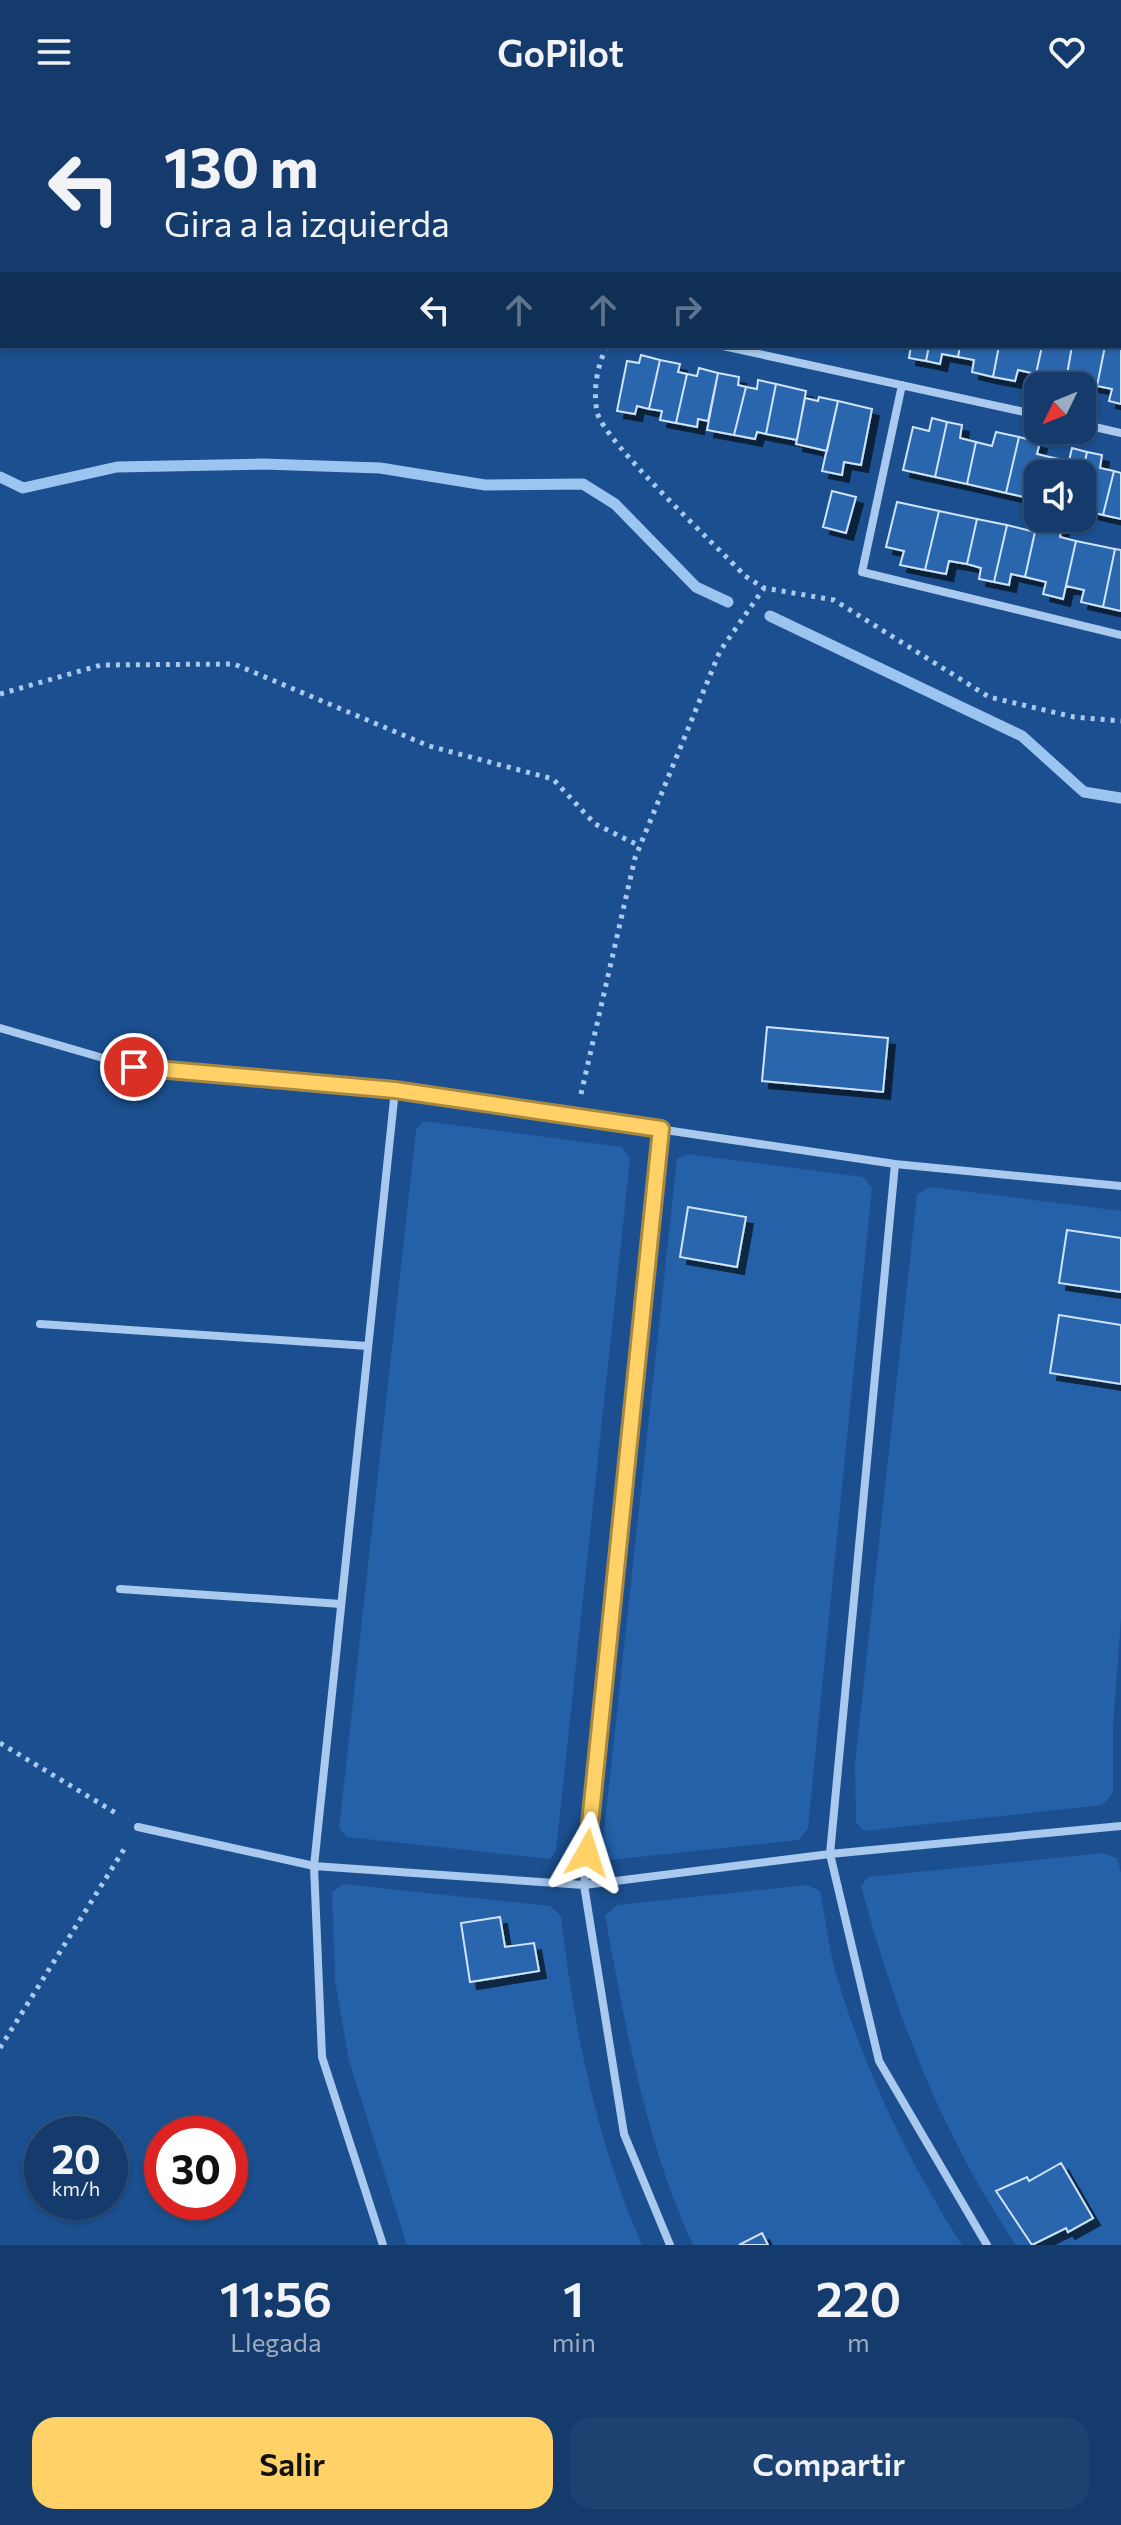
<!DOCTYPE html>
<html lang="es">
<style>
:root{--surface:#143b6b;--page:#1d4271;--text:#f1f3f6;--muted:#9dadc1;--line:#33557e;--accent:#ffd166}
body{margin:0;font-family:Commissioner,sans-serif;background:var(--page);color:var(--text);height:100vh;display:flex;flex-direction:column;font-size:30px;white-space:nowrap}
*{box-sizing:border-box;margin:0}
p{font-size:26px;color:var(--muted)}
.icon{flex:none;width:44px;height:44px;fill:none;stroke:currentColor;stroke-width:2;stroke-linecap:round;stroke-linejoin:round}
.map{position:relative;height:2141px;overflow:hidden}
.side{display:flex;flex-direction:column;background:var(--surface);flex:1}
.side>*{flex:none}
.banner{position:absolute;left:0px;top:0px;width:1122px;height:244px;box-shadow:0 2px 6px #0004,0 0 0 2px var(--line);background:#143b6b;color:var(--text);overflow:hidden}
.needle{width:52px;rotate:227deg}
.controls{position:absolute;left:1024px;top:268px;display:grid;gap:16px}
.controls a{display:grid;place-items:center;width:72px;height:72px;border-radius:16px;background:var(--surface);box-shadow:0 2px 6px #0004,0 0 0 2px var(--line);font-size:40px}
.speed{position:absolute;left:24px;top:2012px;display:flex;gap:16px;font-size:40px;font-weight:700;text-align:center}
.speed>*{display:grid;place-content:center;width:104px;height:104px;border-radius:50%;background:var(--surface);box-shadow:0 2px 6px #0004,0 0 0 2px var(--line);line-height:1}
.speed small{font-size:20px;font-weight:400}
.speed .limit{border:12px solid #d22;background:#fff;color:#111}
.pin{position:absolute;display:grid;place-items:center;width:68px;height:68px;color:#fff;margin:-34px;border:4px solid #fff;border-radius:50%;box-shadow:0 2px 8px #0007}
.me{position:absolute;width:88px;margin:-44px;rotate:6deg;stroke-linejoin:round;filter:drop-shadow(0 0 6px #0008)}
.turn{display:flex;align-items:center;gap:28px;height:168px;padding:0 32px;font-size:36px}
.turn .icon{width:104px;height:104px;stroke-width:2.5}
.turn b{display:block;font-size:56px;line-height:68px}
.lanes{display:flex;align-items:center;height:76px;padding:0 32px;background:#0003;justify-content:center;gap:40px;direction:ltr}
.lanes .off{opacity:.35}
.eta{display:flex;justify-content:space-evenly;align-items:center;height:136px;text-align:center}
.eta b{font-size:48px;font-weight:600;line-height:56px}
.cta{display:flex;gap:16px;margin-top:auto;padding:16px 32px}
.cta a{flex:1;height:92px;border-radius:24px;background:var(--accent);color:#111;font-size:32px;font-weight:600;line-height:92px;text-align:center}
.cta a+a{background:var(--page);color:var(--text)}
header{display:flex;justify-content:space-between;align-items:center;height:104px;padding:0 32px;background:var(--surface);font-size:36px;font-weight:600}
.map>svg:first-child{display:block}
.green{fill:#2461a8}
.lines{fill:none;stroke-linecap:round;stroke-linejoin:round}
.stream{stroke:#9cc4f0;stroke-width:11}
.building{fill:#2a66ad;stroke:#cfe3fa;stroke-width:2;filter:url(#shadow)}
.path{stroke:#a9c9ee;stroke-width:5;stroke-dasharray:4 6;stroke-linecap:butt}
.street{stroke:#a9c9ee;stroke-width:8}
.route-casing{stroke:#a68842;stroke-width:20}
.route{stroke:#ffd166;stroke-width:14}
</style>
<header><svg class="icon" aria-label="menu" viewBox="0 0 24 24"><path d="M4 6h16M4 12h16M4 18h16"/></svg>GoPilot<svg class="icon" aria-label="heart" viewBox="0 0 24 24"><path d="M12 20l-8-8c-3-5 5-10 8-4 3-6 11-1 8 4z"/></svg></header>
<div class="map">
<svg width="1121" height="2141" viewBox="0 0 1121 2141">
<defs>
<filter id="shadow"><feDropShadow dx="7" dy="7" stdDeviation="0" flood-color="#0009"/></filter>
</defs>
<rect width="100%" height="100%" fill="#1b4f8f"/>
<path class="green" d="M 423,1017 L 622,1043 L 630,1056 L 556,1747 L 550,1755 L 347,1733 L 339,1725 L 416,1026 Z
M 687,1050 L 863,1073 L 872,1084 L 808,1724 L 799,1736 L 610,1756 L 602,1746 L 677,1055 Z
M 930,1083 L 1121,1107 L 1121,1515 L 1113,1624 L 1113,1689 L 1102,1701 L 864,1727 L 856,1718 L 855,1659 L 917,1090 Z
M 1103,1749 L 1117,1754 L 1121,1769 L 1121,2141 L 1016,2141 C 941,2030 896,1910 861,1782 L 868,1773 Z
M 343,1780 L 550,1802 L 561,1812 C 574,1925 596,2036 642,2141 L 407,2141 L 349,1957 L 335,1877 L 332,1788 Z
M 808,1781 L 820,1787 C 826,1816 829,1848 838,1877 C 866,1969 910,2060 962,2141 L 693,2141 C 645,2037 626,1924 605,1812 L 617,1801 Z"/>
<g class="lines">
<path class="stream" d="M 0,373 L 23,384 L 117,363 L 263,360 L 380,364 L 485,381 L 583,380 L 615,400 L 696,483 L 728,498
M 770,512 L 1022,632 L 1084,688 L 1121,694"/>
</g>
<path class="building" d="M 349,0 L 453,0 L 349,2 Z
M 1121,239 L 1121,300 L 1109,297 L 1112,285 L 1097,282 L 1105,242 Z
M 911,242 L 929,242 L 926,257 L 909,254 Z
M 929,242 L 960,242 L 958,253 L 942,250 L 940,260 L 926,257 Z
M 960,242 L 999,242 L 993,273 L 972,268 L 974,256 L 958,253 Z
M 999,242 L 1042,242 L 1036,270 L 1018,266 L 1015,277 L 993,273 Z
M 1042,242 L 1072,242 L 1065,282 L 1049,282 L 1050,273 L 1036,270 Z
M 1072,242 L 1105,242 L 1097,282 L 1080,279 L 1080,282 L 1065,282 Z
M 641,251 L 660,256 L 649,305 L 637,302 L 635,310 L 617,307 L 627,257 L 639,259 Z
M 660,256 L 680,260 L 678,268 L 687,270 L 676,319 L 660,316 L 662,307 L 649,305 Z
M 699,264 L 718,269 L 708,317 L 698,315 L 697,323 L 676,319 L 687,270 L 697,272 Z
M 718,269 L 739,273 L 738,281 L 746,283 L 734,331 L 707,326 Z
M 758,276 L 776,280 L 766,330 L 757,328 L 755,335 L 734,331 L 746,283 L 757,285 Z
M 776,280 L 806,287 L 797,336 L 766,330 Z
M 819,293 L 838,297 L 827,347 L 796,340 L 805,294 L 818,297 Z
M 838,297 L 872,305 L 861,361 L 844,358 L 842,371 L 822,367 Z
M 932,314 L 947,318 L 935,373 L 903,366 L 913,323 L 929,327 Z
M 947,318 L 962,321 L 960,334 L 976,338 L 967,380 L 935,373 Z
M 996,328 L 1019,333 L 1006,389 L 967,380 L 976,338 L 992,342 Z
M 1019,333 L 1040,338 L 1037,350 L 1054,354 L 1050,370 L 1038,370 L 1038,396 L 1006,389 Z
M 1072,344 L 1087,348 L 1082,371 L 1050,370 L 1054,354 L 1069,357 Z
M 1087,348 L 1102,351 L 1100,364 L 1114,367 L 1103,411 L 1082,406 L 1082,371 Z
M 1114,367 L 1121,369 L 1121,415 L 1103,411 Z
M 832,387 L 856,393 L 846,429 L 823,423 Z
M 897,398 L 939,407 L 925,466 L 900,461 L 904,447 L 886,443 Z
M 939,407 L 977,415 L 967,460 L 949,457 L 946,470 L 925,466 Z
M 1038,414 L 1063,418 L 1060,433 L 1076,437 L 1063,495 L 1043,490 L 1046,478 L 1025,473 Z
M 977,415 L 1007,421 L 994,478 L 979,475 L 981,464 L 967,460 Z
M 1007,421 L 1035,428 L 1025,473 L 1011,470 L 1009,481 L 994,478 Z
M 1076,437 L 1115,445 L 1103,503 L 1081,498 L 1084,486 L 1066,482 Z
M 1115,445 L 1121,446 L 1121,507 L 1103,503 Z
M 767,923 L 888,934 L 883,988 L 762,977 Z
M 688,1103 L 746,1113 L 737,1163 L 680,1153 Z
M 1067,1126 L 1121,1134 L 1121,1188 L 1059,1179 Z
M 1059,1211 L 1121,1221 L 1121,1280 L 1050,1269 Z
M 500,1813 L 505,1843 L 534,1839 L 539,1867 L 470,1878 L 461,1819 Z
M 1061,2059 L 1093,2114 L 1068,2128 L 1066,2124 L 1032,2141 L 996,2087 L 1027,2073 L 1029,2077 Z
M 762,2129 L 768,2141 L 739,2141 Z"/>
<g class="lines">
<path class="path" d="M 607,242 C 597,262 593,285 597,308 C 604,338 718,443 745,472 L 764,484 L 834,496 L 989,593 L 1074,613 L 1121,617
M 0,590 L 101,561 L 234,560 L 429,642 L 553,675 L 595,720 L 640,742
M 581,990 L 635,754 L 720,547 L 764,484
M 0,1639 L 119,1711
M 0,1944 L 126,1742"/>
<path class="street" d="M 559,0 L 564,2
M 1120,122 L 1121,122
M 723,242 L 1038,311
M 902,281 L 862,468 L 1121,531
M 1082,320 L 1121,329
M 0,924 L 134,963 L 395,986 L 895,1060 L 1121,1082
M 661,1025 L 584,1781 L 624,2030 L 670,2141
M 895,1060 L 830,1750 L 879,1957 L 987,2141
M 40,1220 L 368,1242
M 120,1485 L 341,1500
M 138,1723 L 314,1762 L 584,1781 L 830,1750 L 1121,1722
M 383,2141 L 322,1953 L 314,1762 L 395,986"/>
</g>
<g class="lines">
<defs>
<path id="route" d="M 134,963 L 395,986 L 661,1025 L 587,1749"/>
</defs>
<use href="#route" class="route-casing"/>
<use href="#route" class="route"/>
</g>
</svg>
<div class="controls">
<a><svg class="needle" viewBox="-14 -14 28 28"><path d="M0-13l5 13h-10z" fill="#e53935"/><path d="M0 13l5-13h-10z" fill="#9dadc1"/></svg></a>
<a><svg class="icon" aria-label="sound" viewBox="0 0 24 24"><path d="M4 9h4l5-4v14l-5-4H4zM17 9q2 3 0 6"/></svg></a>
</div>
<div class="speed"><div>20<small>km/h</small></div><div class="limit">30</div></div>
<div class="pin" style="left:134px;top:963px;background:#d93025"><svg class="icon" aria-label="arrive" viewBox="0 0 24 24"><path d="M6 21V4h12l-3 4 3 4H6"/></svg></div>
<svg class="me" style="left:587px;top:1749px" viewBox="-20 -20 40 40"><path d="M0-17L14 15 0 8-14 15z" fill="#ffd166" stroke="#fff" stroke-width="4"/></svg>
<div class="banner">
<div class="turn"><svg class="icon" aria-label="left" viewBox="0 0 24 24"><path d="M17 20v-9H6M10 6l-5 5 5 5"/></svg><div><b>130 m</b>Gira a la izquierda</div></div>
<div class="lanes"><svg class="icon" aria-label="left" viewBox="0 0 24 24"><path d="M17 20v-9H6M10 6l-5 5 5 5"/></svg><svg class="icon off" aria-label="ahead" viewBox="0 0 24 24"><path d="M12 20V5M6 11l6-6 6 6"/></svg><svg class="icon off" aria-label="ahead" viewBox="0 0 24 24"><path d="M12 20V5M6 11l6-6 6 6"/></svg><svg class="icon off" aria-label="right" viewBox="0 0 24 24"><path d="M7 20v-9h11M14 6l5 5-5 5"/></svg></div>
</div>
</div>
<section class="side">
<div class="eta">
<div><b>11:56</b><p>Llegada</p></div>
<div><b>1</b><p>min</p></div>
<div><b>220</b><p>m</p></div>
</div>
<div class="cta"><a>Salir</a><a>Compartir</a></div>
</section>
